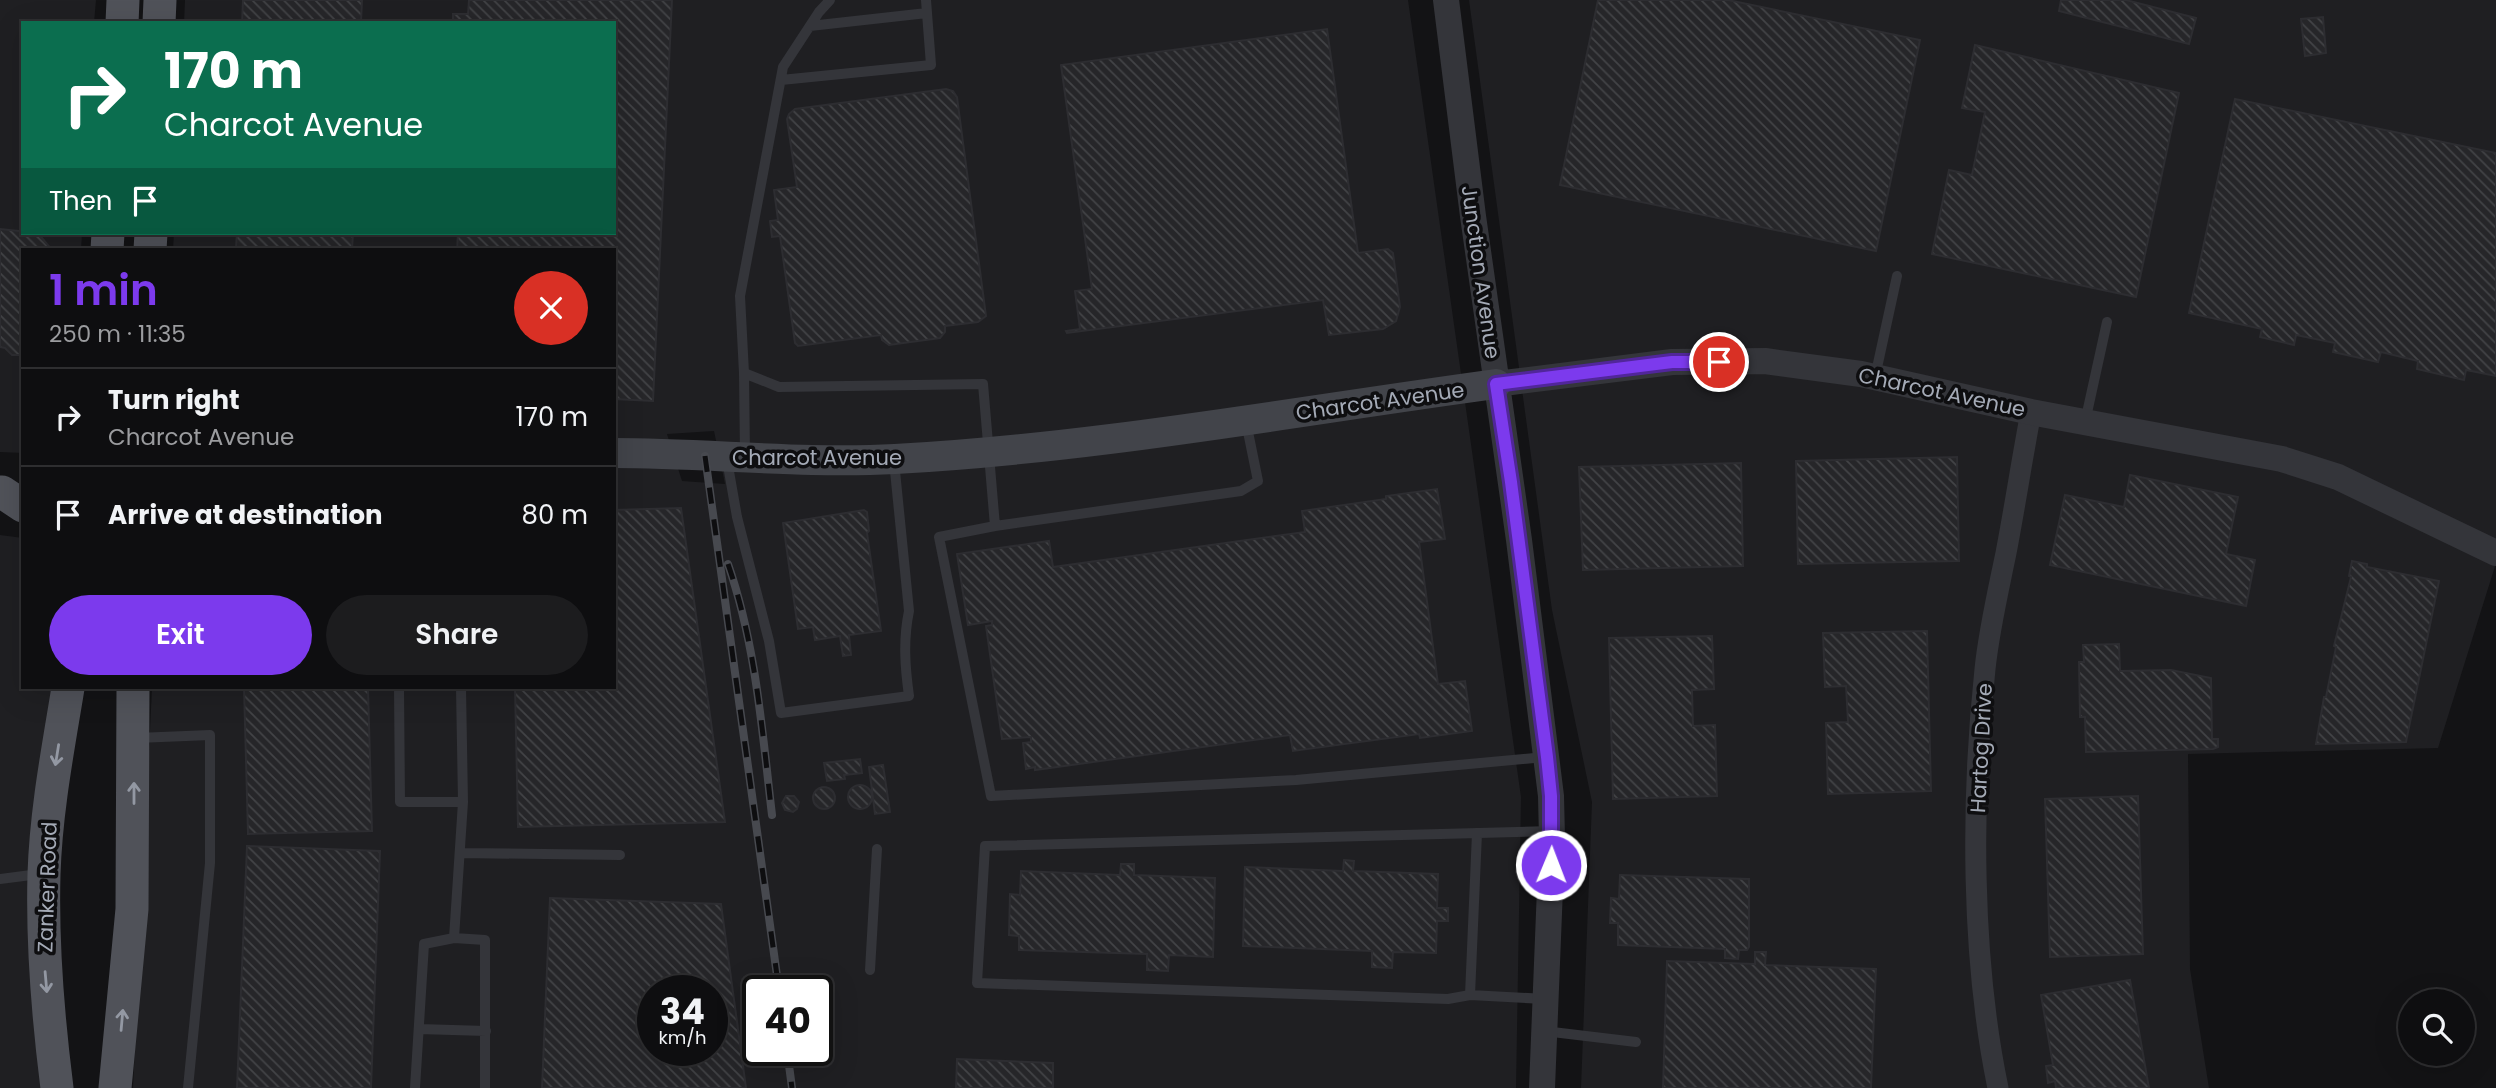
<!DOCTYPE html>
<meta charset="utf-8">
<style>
:root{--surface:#0e0e10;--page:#1c1c1e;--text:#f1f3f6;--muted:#9b9c9f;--line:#2e2e30;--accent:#7c3aed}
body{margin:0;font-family:Poppins,sans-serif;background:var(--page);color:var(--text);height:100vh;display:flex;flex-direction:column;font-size:26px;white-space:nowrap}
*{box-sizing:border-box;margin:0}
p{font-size:23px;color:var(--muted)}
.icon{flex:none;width:38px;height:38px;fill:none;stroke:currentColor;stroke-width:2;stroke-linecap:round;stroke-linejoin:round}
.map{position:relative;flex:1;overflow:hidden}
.details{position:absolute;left:21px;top:248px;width:595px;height:441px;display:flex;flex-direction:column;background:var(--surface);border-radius:0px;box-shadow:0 7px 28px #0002,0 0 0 2px var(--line)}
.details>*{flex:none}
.top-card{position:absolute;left:21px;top:21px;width:595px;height:214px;border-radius:0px;box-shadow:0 7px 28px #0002,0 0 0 2px var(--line);background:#0b6e4f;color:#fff;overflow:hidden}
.fabs{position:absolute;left:2398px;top:989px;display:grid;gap:14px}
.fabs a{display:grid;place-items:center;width:77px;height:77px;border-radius:50%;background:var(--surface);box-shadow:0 7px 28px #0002,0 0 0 2px var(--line);font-size:35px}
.speed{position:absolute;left:637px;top:975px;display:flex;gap:14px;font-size:35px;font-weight:700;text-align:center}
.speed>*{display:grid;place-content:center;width:91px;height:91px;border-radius:50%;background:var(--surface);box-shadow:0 7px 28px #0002,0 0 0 2px var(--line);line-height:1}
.speed small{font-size:18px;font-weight:400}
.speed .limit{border:4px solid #111;border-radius:10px;background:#fff;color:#111}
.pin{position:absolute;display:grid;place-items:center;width:60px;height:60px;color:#fff;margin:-30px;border:4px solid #fff;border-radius:50%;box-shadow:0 2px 7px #0007}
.me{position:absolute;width:77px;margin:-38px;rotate:1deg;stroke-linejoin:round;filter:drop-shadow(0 0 5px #0008)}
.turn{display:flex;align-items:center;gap:24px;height:147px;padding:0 28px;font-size:32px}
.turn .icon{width:91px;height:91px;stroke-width:2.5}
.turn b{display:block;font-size:49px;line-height:60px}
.then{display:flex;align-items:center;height:66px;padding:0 28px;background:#0003;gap:14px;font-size:26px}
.round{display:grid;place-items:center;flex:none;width:74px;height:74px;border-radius:37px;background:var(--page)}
.overview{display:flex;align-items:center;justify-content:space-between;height:119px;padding:0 28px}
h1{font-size:42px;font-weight:600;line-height:52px;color:var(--accent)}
.cta{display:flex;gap:14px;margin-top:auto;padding:14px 28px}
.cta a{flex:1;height:80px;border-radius:42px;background:var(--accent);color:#fff;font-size:28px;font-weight:600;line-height:80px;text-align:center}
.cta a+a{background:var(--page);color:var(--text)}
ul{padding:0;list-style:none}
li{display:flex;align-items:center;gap:21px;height:98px;padding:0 28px;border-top:2px solid var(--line)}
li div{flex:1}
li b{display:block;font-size:26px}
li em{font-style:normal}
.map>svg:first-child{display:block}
.built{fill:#1f1f22;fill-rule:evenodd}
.building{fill:url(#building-back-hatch);stroke:#2d2d31;stroke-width:2;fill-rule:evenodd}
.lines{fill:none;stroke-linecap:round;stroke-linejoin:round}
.service{stroke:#34353a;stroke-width:10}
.minor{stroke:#34353a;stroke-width:21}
.tertiary{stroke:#34353a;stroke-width:26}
.secondary{stroke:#42444a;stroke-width:30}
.primary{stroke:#505259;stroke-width:33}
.rail-casing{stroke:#47494f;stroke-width:8}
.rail{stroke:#0e0e10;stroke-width:5;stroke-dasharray:16;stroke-linecap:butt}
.oneway{stroke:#9398a3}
.route-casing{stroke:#51269a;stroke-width:18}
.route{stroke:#7c3aed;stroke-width:12}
.labels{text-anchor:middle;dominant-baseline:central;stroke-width:7;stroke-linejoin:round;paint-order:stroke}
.street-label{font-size:21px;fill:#a4aab6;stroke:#0e0e10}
</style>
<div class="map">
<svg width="2496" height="1088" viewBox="0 0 2496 1088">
<defs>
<pattern id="building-back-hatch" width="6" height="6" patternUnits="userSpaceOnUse" patternTransform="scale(1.75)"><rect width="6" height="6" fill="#262629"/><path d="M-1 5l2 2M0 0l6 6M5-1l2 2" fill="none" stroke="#424346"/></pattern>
</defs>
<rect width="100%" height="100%" fill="#131315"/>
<path class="built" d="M 0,0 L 96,0 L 94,23 L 23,23 L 23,233 L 82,233 L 81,250 L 23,250 L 23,453 L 0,452 Z
M 185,0 L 1408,0 L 1521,797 L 1516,1088 L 133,1088 L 152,688 L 614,688 L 614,250 L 173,250 L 174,233 L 614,233 L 614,23 L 184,23 ZM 714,431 L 725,484 L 682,481 L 667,434 ZM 653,990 L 712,990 L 712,1050 L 653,1050 ZM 758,990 L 817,990 L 817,1050 L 758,1050 Z
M 1469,0 L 2496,0 L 2496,563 L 2438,748 L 2188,754 L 2190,969 L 2209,1088 L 1581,1088 L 1592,802 L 1552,610 Z
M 0,535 L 23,538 L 23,688 L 52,688 L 41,1088 L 0,1088 Z"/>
<path class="building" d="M 243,0 L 362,0 L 361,23 L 242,23 Z
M 469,0 L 672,0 L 653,401 L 614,399 L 614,250 L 457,250 L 458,233 L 614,233 L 614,23 L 453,23 L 453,14 L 468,14 Z
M 1598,0 L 1728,0 L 1920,40 L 1876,251 L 1560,185 Z
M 2061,0 L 2126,0 L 2196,18 L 2189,44 L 2059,11 Z
M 2323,17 L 2326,53 L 2305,56 L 2301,19 Z
M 1327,29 L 1358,253 L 1388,249 L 1393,253 L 1400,307 L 1396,321 L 1383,329 L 1329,335 L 1323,300 L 1067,333 L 1066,331 L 1080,329 L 1075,291 L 1092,289 L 1061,65 Z
M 1975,45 L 2179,93 L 2136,297 L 1932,254 L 1949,170 L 1972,175 L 1985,112 L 1962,108 Z
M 946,89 L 953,91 L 957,97 L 986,316 L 978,322 L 945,326 L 945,332 L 940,338 L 889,345 L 882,340 L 881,335 L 798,346 L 795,343 L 780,236 L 772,237 L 770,221 L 778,220 L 774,190 L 797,187 L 787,119 L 789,114 L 795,109 Z
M 2235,99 L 2496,153 L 2496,376 L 2466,370 L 2464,380 L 2417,369 L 2418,361 L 2381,352 L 2378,362 L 2333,352 L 2335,343 L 2296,335 L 2294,345 L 2260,337 L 2262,329 L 2189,313 Z
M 0,229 L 38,233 L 52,250 L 23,250 L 23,355 L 12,355 L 5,348 L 0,347 Z
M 237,233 L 353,233 L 352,250 L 233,250 L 233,247 L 236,247 Z
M 1957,457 L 1959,561 L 1798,564 L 1796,461 Z
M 1741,463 L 1743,566 L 1583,570 L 1579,467 Z
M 2130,475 L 2238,497 L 2226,554 L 2255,560 L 2246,606 L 2050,565 L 2065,495 L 2124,507 Z
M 1437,489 L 1445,539 L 1419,542 L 1438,684 L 1465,681 L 1472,731 L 1420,738 L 1419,734 L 1293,751 L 1290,735 L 1035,770 L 1035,767 L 1026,769 L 1023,743 L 1031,742 L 1031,737 L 1002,739 L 986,626 L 992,625 L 992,621 L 968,625 L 957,554 L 1049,541 L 1053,567 L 1305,532 L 1302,511 L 1386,499 L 1386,496 Z
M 681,508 L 725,822 L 518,827 L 515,688 L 614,688 L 614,510 Z
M 864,510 L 867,512 L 869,531 L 867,533 L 881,631 L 849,635 L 851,655 L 843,656 L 840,636 L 815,640 L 813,627 L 798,629 L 783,523 Z
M 2352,561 L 2367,564 L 2367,567 L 2439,581 L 2406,742 L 2316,744 L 2324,697 L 2326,697 L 2336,647 L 2334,646 L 2351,577 L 2349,576 Z
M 1927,631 L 1931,791 L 1828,794 L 1826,723 L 1848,722 L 1846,686 L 1825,687 L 1823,633 Z
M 1712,636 L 1714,689 L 1692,690 L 1693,726 L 1715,725 L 1717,796 L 1613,799 L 1609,638 Z
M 2119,644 L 2120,671 L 2171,670 L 2211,678 L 2212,739 L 2218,739 L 2218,747 L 2213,749 L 2086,752 L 2085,717 L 2080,717 L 2079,662 L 2084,662 L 2083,645 Z
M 244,688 L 368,688 L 372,831 L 248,834 Z
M 860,759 L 862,773 L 844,775 L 845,779 L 827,781 L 824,763 Z
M 883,765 L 890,812 L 875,814 L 869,767 Z
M848 797a12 12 0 1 1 24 0a12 12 0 1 1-24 0Z
M813 798a11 11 0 1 1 22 0a11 11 0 1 1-22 0Z
M 786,796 L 794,796 L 799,802 L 797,809 L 793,812 L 785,810 L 782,803 Z
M 2138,796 L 2143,954 L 2050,957 L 2045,799 Z
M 247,846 L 380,851 L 371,1088 L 237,1088 Z
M 1344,860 L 1354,861 L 1353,871 L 1438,874 L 1437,908 L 1448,908 L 1448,921 L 1437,921 L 1436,953 L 1393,952 L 1392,968 L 1372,967 L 1372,951 L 1243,946 L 1245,867 L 1343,871 Z
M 1121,864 L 1134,864 L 1134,875 L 1215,878 L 1213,957 L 1169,955 L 1168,971 L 1147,970 L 1147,954 L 1019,950 L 1019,936 L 1009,935 L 1010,894 L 1020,895 L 1021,871 L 1120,875 Z
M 1620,875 L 1749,879 L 1749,947 L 1747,950 L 1739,950 L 1738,959 L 1725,958 L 1725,949 L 1618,945 L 1618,923 L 1610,923 L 1611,898 L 1619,899 Z
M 550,898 L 721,904 L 746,1088 L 542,1088 ZM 653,990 L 712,990 L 712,1050 L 653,1050 Z
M 1755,952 L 1766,952 L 1765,965 L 1876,969 L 1871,1088 L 1663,1088 L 1667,961 L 1755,964 Z
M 2130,980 L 2149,1088 L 2056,1088 L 2055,1081 L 2048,1083 L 2046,1066 L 2053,1065 L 2041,995 Z
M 957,1059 L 1053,1063 L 1053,1088 L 956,1088 Z"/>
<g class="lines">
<path class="service" d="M 830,0 L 819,12 L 783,67 L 740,296 L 744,373 L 779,387 L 983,384 L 995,526
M 810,26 L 927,13
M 781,80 L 931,65 L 926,0
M 744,373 L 745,455
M 1875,377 L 1897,276
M 1246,422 L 1258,481 L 1241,491 L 995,526 L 939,537 L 991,796 L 1296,780 L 1545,757
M 2085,422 L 2107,322
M 727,460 L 737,517 L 769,641 L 781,713 L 909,696 C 905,667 903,640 909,611 L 894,461
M 399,688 L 400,802 L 463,802 L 454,938
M 461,688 L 463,802
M 137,738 L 210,735 L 210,863 L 188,1088
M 460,853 L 620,855
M 0,879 L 39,874
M 870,970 L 877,849
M 1470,995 L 1477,833
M 1545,999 L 1470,995 L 1448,999 L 977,983 L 985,846 L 1552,831
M 419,1029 L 486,1031
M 1544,1031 L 1636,1042
M 415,1088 L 424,944 L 454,938 L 485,940 L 485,1088"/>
<path class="minor" d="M 1998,1088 C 1971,958 1971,801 1985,669 C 1989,630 1998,592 2006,553 C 2015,506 2022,459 2031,412"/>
<path class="tertiary" d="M 1446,0 L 1473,216 L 1519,540 L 1551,796 L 1552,838 L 1542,1088
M 1496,384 L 1672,362 L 1765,361 L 1861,374 L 2031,412 L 2282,459 L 2338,477 L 2496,553"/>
<path class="secondary" d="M 614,453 C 708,453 802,464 895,459 C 1097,448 1296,411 1496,384"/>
<path class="primary" d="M 122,23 L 123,0
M 159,23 L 160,0
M 107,250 L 108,233
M 150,250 L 151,233
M 2,492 L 23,506
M 57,1088 C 48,1017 42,946 44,874 C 46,811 58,749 68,688
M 115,1088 L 132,909 L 133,688"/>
<defs>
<path id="rail" d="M 705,456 L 779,990
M 728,564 C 756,645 762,730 772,815
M 787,1050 L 792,1088"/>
</defs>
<use href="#rail" class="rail-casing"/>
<use href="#rail" class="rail"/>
</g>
<defs><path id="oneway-shaft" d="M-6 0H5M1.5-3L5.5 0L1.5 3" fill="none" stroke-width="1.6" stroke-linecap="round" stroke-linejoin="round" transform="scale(1.75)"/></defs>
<g class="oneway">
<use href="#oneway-shaft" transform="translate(57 755) rotate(99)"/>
<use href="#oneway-shaft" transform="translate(134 793) rotate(-90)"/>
<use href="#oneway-shaft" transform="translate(46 982) rotate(85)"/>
<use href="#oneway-shaft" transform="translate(122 1020) rotate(-85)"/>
</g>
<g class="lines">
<defs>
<path id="route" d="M 1551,865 L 1551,796 L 1547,757 L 1511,482 L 1496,384 L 1672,362 L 1719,362"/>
</defs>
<use href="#route" class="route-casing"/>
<use href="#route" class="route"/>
</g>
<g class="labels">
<g class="street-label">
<text transform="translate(1481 272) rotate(82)">Junction Avenue</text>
<text transform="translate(1942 392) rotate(12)">Charcot Avenue</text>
<text transform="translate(1380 401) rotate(-8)">Charcot Avenue</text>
<text x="817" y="457">Charcot Avenue</text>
<text transform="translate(1981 748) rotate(-87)">Hartog Drive</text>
<text transform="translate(47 887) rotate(-88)">Zanker Road</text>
</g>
</g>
</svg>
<div class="fabs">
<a><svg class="icon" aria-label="search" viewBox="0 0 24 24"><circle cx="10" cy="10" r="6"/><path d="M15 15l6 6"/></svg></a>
</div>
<div class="speed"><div>34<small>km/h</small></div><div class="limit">40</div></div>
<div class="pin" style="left:1719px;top:362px;background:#d93025"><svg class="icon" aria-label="arrive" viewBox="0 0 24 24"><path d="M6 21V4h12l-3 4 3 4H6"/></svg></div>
<svg class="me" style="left:1551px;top:865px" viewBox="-20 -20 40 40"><circle r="17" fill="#7c3aed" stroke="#fff" stroke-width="3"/><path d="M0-11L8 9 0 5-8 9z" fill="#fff"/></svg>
<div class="top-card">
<div class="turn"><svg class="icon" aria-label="right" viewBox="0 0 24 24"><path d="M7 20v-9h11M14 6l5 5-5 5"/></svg><div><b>170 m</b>Charcot Avenue</div></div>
<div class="then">Then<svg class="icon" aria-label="arrive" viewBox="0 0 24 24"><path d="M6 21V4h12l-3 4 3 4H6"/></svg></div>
</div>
<section class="details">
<div class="overview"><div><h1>1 min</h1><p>250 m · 11:35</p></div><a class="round" style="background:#d93025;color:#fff"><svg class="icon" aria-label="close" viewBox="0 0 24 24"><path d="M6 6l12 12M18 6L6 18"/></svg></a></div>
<ul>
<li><svg class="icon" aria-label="right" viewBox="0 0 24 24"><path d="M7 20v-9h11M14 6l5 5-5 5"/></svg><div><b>Turn right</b><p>Charcot Avenue</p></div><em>170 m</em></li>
<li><svg class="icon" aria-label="arrive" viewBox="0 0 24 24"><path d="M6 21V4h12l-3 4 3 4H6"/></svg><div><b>Arrive at destination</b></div><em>80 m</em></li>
</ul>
<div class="cta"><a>Exit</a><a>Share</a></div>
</section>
</div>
